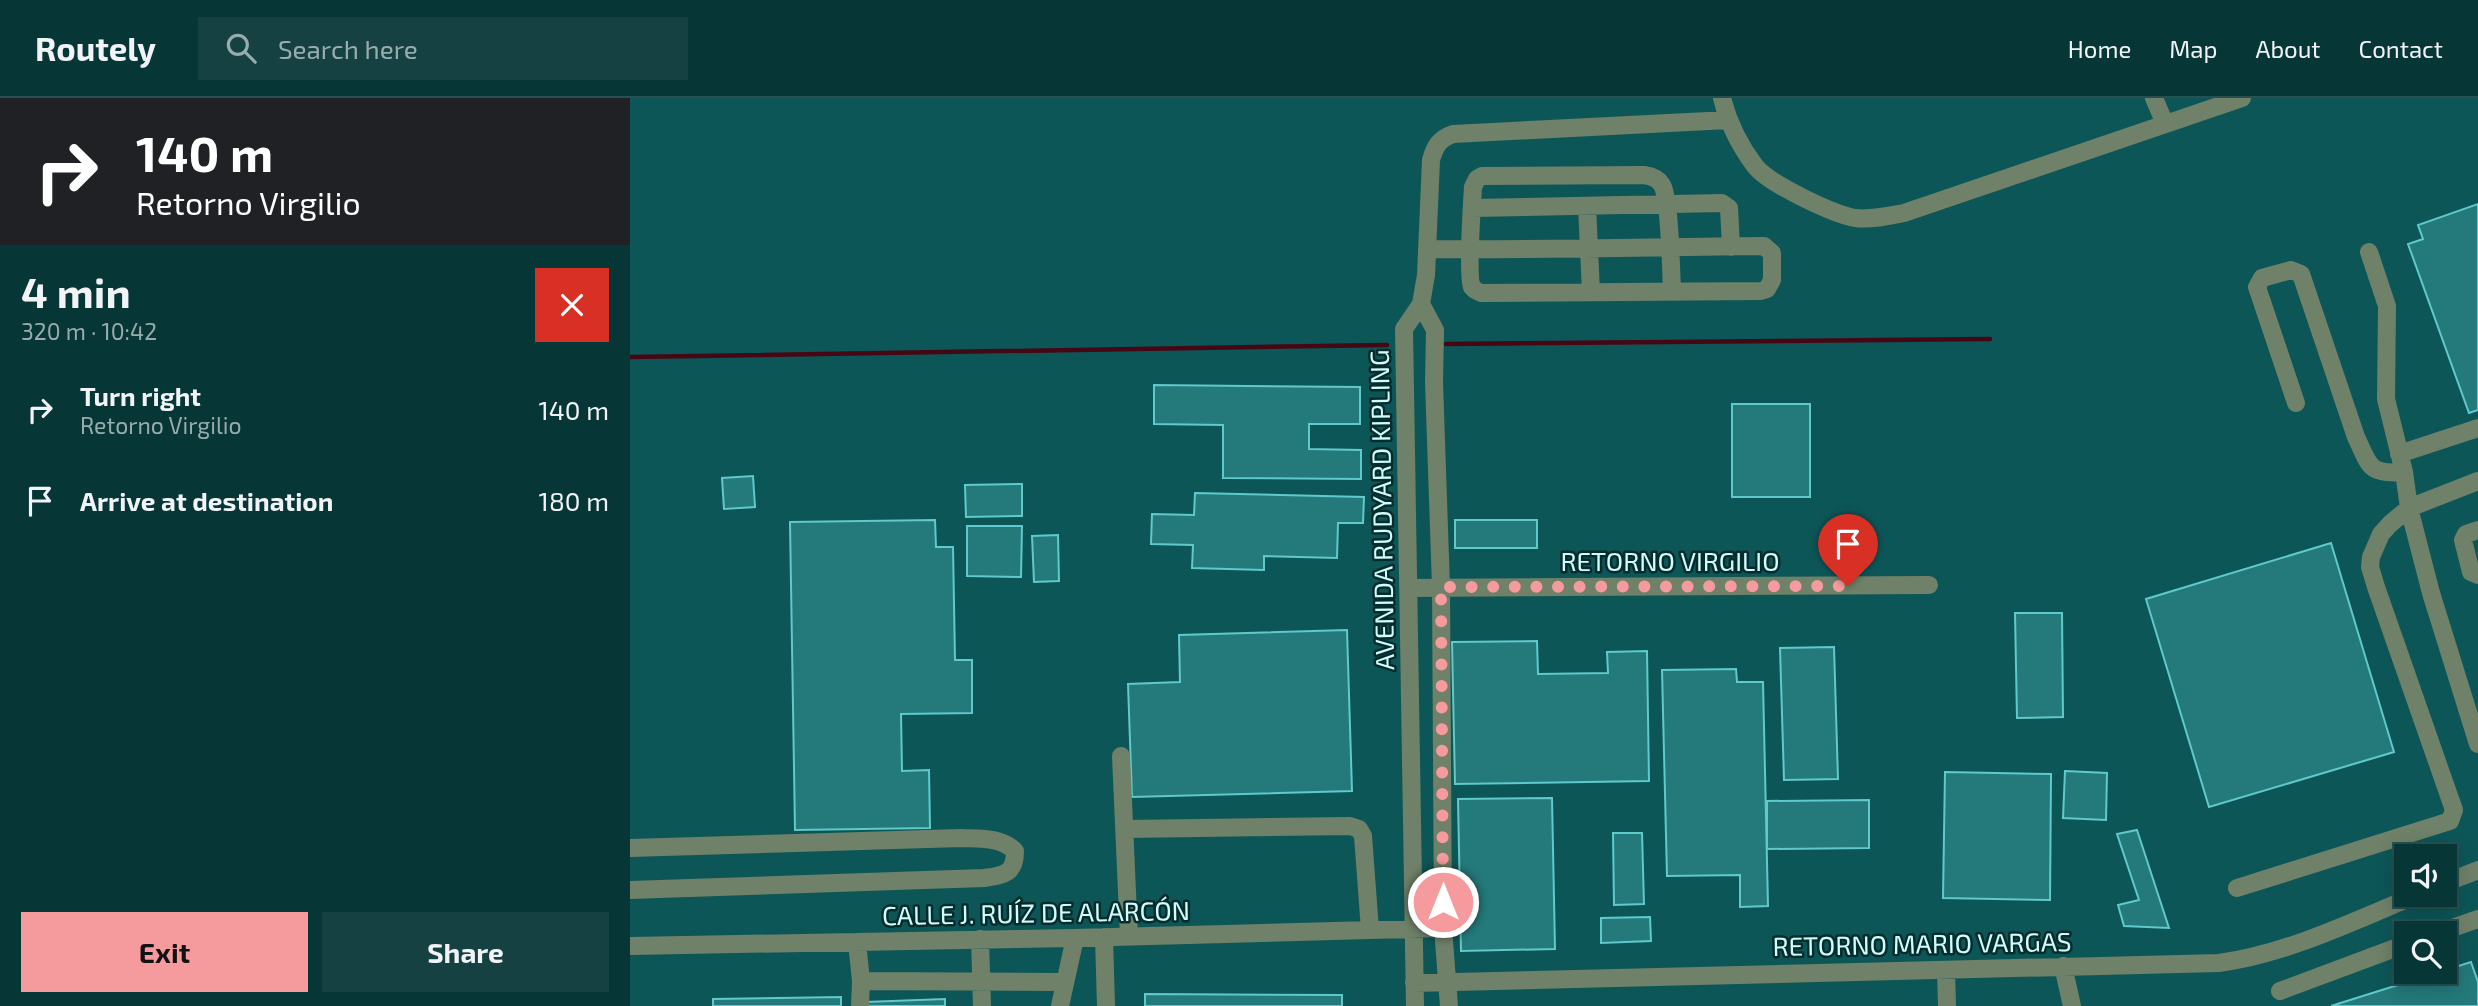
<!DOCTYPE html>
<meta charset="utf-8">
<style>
:root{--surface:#073637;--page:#154142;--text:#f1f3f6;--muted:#98abad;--line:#285052;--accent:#f59b9e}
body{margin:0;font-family:"Exo 2",sans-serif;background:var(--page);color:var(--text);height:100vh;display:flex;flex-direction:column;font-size:26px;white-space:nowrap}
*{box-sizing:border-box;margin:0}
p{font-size:23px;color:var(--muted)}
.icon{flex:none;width:38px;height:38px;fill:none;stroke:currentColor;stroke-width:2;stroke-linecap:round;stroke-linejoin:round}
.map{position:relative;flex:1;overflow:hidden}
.details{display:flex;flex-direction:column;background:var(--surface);width:630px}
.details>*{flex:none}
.top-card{background:#202124;color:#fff;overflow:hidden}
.controls{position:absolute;left:1764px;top:746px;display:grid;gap:14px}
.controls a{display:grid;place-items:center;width:63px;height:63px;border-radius:0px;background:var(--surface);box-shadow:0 4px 18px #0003,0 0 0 2px var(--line);font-size:35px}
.pin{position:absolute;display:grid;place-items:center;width:60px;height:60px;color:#fff;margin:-72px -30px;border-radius:50% 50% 50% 0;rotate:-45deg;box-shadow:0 0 7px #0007}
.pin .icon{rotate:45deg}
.me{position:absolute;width:77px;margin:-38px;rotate:0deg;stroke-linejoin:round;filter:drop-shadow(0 0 5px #0008)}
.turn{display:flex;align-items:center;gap:24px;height:147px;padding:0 21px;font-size:32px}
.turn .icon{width:91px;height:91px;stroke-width:2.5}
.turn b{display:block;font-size:49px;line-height:60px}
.round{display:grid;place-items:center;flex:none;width:74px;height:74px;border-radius:0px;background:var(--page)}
.head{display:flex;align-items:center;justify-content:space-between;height:119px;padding:0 21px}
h1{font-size:42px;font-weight:700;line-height:52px}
.cta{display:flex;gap:14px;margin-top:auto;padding:14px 21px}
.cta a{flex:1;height:80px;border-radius:0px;background:var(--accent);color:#111;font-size:28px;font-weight:700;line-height:80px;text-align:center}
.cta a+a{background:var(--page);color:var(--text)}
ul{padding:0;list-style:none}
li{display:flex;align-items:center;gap:21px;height:91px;padding:0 21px}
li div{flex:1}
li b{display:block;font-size:26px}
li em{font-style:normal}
header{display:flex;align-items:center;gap:42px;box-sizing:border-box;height:98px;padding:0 35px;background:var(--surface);border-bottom:2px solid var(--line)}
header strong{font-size:33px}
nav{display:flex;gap:38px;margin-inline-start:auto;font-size:24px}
.search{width:490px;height:63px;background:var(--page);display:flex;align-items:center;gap:18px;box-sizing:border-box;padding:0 24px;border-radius:0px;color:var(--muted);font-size:26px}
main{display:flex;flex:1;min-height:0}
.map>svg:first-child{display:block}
.built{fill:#0d5658;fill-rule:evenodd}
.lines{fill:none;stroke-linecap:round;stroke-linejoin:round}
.stream{stroke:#470613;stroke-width:4.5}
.building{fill:#24797a;stroke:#5fc9cb;stroke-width:2}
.minor{stroke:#6f8168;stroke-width:18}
.route{stroke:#f59b9e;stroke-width:12;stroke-dasharray:0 21.6}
.labels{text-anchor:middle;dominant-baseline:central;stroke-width:5;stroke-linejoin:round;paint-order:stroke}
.street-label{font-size:26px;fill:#cefefe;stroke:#082b2c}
</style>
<header>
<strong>Routely</strong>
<div class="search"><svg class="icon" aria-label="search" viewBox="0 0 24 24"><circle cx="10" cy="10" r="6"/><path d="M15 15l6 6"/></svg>Search here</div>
<nav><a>Home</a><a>Map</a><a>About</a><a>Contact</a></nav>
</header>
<main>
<section class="details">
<div class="top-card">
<div class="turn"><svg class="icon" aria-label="right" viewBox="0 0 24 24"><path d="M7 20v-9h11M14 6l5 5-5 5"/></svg><div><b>140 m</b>Retorno Virgilio</div></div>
</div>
<div class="head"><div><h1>4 min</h1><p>320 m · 10:42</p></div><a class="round" style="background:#d93025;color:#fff"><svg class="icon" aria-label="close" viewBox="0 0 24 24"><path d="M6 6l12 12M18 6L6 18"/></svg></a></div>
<ul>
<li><svg class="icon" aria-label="right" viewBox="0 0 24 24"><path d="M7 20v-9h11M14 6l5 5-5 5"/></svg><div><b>Turn right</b><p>Retorno Virgilio</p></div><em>140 m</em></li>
<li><svg class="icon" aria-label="arrive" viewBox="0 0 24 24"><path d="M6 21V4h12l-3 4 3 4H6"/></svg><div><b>Arrive at destination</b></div><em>180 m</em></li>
</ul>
<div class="cta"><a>Exit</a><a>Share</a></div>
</section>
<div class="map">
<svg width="1848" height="908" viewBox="0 0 1848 908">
<rect width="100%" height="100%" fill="#094849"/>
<path class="built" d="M 0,0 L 1848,0 L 1848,908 L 0,908 ZM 1776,758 L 1815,758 L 1815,796 L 1776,796 ZM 1776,835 L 1815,835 L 1815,873 L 1776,873 Z"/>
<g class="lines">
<path class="stream" d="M 816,246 L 1360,241
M 0,259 L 757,247"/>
</g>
<path class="building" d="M 1848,106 L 1848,312 L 1839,315 L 1778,146 L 1793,141 L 1788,127 Z
M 524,287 L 730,289 L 730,326 L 679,326 L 679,351 L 731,352 L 731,381 L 593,380 L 593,327 L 524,326 Z
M 1102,306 L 1180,306 L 1180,399 L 1102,399 Z
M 123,378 L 125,409 L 94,411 L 92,380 Z
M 392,386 L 392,418 L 336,419 L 335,387 Z
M 565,395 L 734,399 L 733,425 L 708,425 L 707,460 L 634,458 L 634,472 L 562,470 L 563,447 L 521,446 L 522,416 L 564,417 Z
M 305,422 L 306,449 L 323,449 L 325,562 L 342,562 L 342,615 L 271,616 L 272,673 L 299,672 L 300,730 L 165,732 L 160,424 Z
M 825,422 L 907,422 L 907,450 L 825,450 Z
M 337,428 L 392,428 L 391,479 L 337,478 Z
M 428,437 L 429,483 L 404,484 L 402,438 Z
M 1701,445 L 1764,654 L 1579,709 L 1516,501 Z
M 1385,515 L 1432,515 L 1433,619 L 1387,620 Z
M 717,532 L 722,693 L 502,699 L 498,586 L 550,584 L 549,537 Z
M 907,543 L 908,576 L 978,575 L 977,554 L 1017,553 L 1019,683 L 825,686 L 822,544 Z
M 1204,549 L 1208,681 L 1154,682 L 1150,550 Z
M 1106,571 L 1107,584 L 1133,584 L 1138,808 L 1110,809 L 1110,777 L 1037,778 L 1032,572 Z
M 1435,673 L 1477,675 L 1476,722 L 1433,720 Z
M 1315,674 L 1421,676 L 1420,802 L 1313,800 Z
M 922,700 L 925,851 L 831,853 L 828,701 Z
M 1239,702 L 1239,750 L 1137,751 L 1137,703 Z
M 1507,732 L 1539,830 L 1494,828 L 1488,807 L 1509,802 L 1487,736 Z
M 983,735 L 1012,735 L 1014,806 L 984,807 Z
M 1020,819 L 1021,843 L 971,845 L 971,820 Z
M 1841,864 L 1848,884 L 1848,908 L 1701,908 Z
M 515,896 L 712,897 L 712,908 L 515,908 Z
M 211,899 L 211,908 L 83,908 L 83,901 Z
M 315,901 L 315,908 L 237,908 L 236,904 Z"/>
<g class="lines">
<path class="minor" d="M 1092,0 C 1098,24 1110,48 1125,68 C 1139,86 1203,116 1225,120 C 1241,122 1258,118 1274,115 L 1612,0
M 1524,0 L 1535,26
M 957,108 L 961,194
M 842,110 L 1092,105 L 1099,110 L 1101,149
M 799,151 C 911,152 1022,149 1134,148 L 1142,155 L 1142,182 L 1137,191 L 1131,193 L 851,195 C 847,193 845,193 842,189 C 837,179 842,105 843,89 L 847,81 L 852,78 L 1014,77 C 1021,78 1028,80 1032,87 C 1040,100 1041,174 1042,193
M 1739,154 L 1757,208 L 1756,301 L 1774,374 L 1779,410 L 1801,495 L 1848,646
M 791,206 L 805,232 L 804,284 L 811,489 L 813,830 L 819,908
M 1666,305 L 1627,189 L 1632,180 L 1661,172 L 1671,176 L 1726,339 C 1740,368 1738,377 1774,374
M 1769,356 L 1848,330
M 1848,432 L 1836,436 L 1833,442 L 1841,474 L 1848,477
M 780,490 L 1299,487
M 491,658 L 499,839
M 495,731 L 720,728 L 729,731 L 733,738 L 740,832
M 0,750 L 331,740 C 350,741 371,739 385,753 C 385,776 374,777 354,780 L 0,792
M 1815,785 L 1848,772
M 1607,790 L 1820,723 L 1824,712 L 1746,489 L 1740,469 L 1741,459 L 1751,436 L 1760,426 L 1779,410 L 1848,383
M 1808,835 L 1848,821
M 474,839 L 476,908
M 350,841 L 352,908
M 227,844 L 231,883 L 230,908
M 0,848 L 445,840 L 813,830
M 1433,868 L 1442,908
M 1316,872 L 1317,908
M 231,883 L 434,884
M 784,885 L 1589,865 C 1657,856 1726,822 1789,796
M 1650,893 L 1776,846
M 430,908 L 445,840
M 785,908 L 774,231 L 791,206 L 796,177 L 801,62 C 805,48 809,41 823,36 L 1098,22"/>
</g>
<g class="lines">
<path class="route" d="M 813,804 L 811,489 L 1218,488"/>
</g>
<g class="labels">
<g class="street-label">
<text transform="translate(751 412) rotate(-91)">AVENIDA RUDYARD KIPLING</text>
<text x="1040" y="462">RETORNO VIRGILIO</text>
<text transform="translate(406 814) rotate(-1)">CALLE J. RUÍZ DE ALARCÓN</text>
<text transform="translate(1292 845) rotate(-1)">RETORNO MARIO VARGAS</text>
</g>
</g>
</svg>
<div class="controls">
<a><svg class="icon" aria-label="sound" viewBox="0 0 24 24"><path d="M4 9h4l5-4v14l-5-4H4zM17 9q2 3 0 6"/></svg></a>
<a><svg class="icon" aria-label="search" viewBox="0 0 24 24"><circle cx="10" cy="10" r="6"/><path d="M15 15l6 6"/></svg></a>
</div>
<div class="pin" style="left:1218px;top:488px;background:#d93025"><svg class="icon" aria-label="arrive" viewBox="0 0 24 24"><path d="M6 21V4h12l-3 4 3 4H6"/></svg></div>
<svg class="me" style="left:813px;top:804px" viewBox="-20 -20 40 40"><circle r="17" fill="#f59b9e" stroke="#fff" stroke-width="3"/><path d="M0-11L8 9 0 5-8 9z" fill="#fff"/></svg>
</div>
</main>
